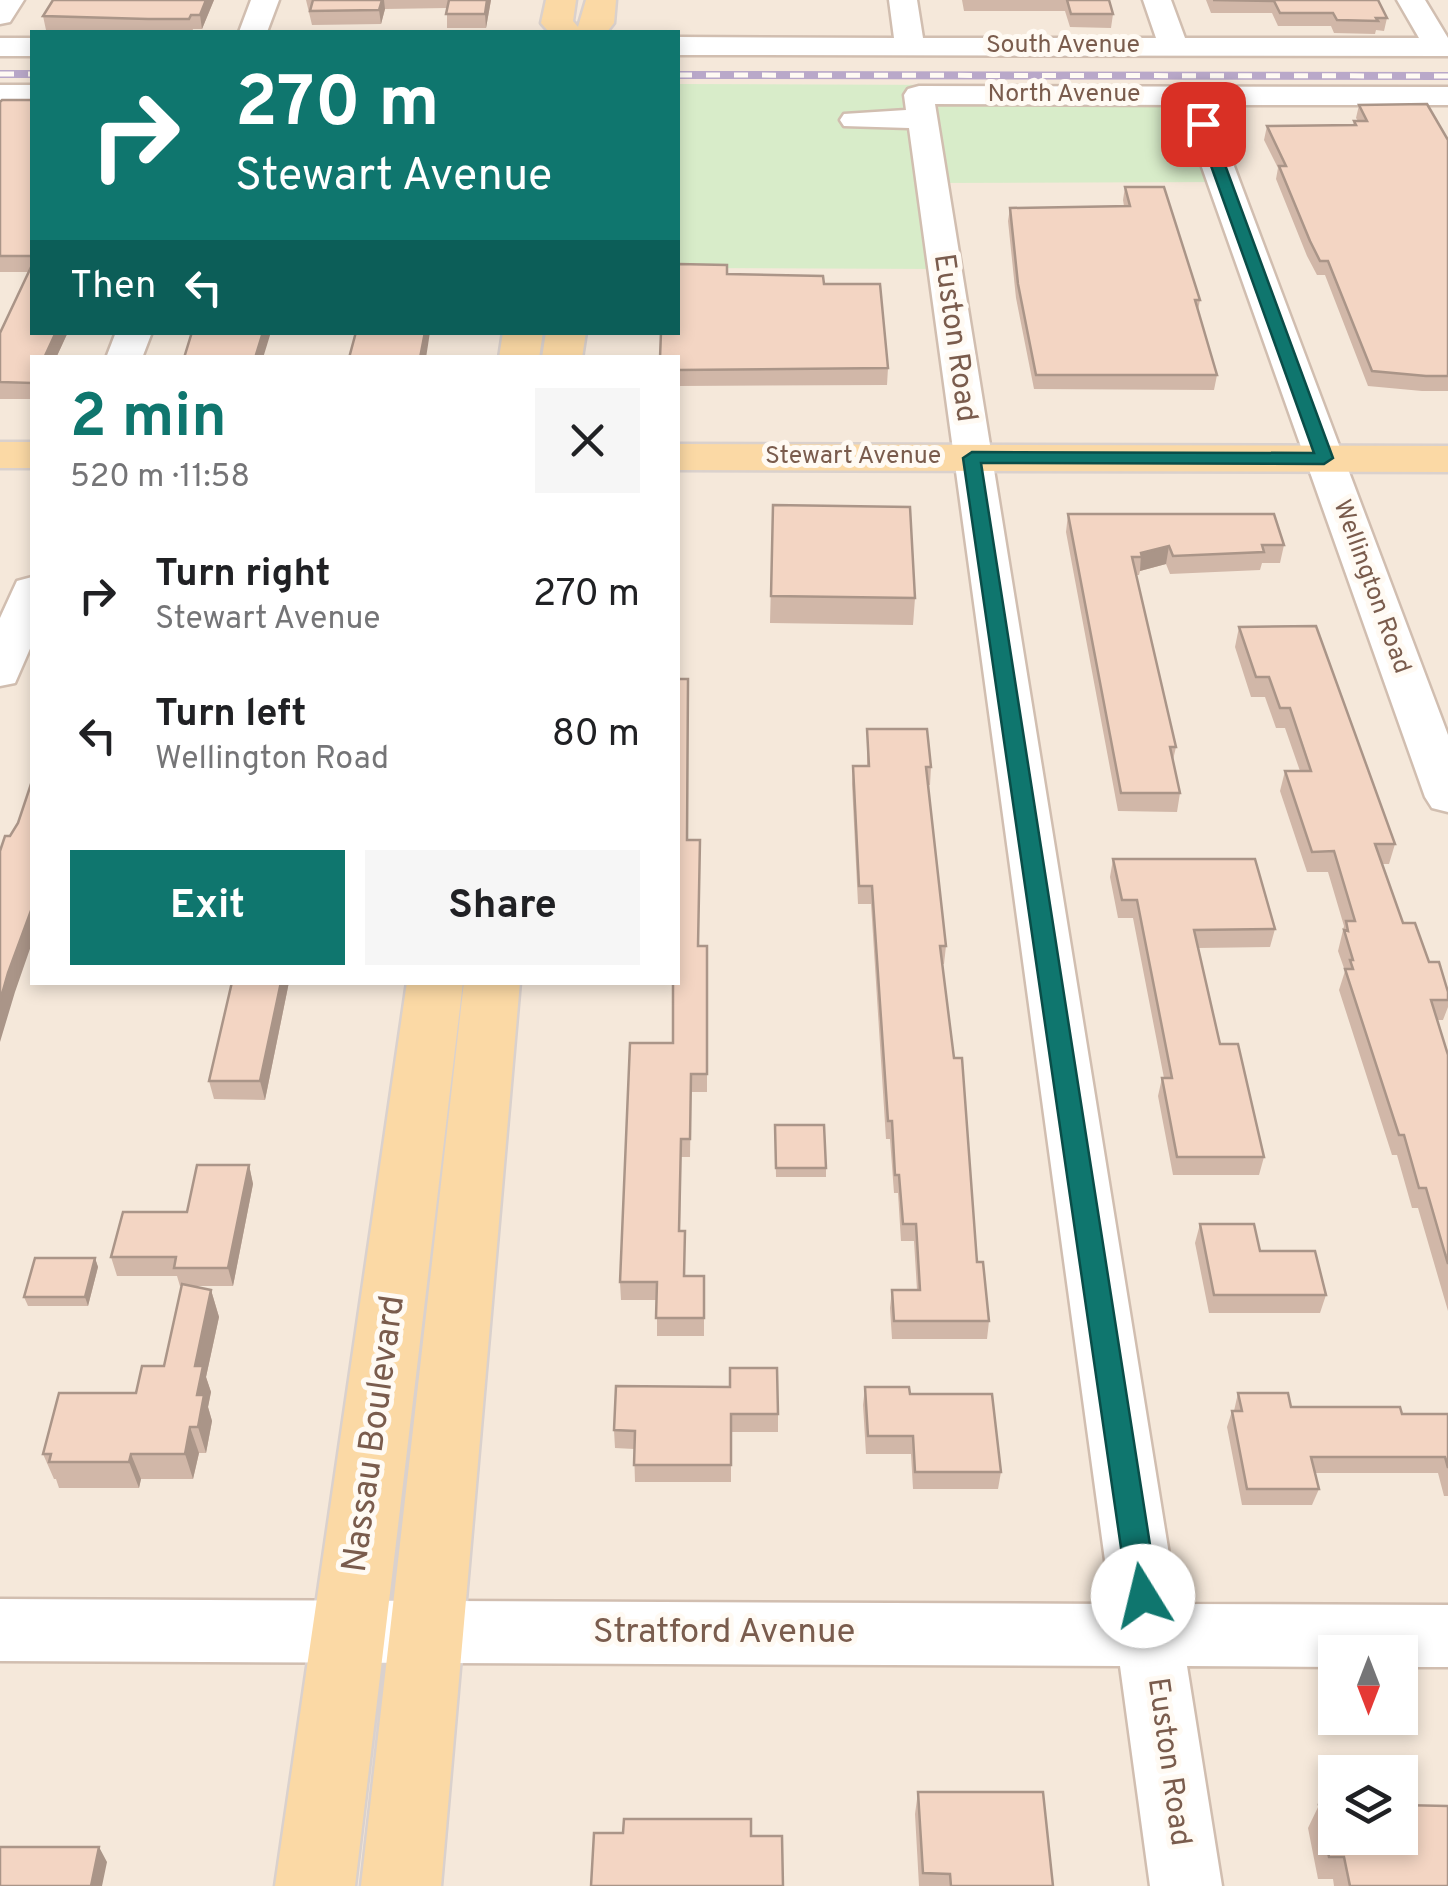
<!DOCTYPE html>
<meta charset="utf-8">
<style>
:root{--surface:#fff;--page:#f6f6f6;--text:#202124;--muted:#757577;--accent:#0f766e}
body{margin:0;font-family:Overpass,sans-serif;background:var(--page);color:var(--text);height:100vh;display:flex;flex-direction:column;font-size:38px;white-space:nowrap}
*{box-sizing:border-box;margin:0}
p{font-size:32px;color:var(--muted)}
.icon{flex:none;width:55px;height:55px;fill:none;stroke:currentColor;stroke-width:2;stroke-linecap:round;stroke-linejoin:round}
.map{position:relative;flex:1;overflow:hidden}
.sheet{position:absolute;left:30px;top:355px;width:650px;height:630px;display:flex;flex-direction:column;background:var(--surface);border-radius:0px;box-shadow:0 5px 15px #0003}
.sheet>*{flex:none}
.top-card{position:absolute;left:30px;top:30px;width:650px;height:305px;border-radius:0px;box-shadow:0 5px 15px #0003;background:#0f766e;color:#fff;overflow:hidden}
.needle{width:65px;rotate:180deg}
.controls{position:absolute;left:1318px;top:1635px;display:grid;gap:20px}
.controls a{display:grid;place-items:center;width:100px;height:100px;border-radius:0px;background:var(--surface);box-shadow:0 5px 15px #0003;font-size:50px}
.pin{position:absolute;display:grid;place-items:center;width:85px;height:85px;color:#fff;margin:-42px;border-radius:20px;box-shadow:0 5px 15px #0006}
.me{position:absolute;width:110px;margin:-55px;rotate:351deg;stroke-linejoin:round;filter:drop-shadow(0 0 8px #0008)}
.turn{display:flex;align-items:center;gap:35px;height:210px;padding:0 40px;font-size:45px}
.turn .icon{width:130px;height:130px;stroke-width:2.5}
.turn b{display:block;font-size:70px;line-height:85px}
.then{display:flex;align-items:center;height:95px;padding:0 40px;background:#0003;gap:20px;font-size:38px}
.round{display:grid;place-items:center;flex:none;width:105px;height:105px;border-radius:0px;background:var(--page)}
.head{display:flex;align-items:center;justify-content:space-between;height:170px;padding:0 40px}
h1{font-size:60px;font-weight:700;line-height:75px;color:var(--accent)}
.action{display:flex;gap:20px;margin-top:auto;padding:20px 40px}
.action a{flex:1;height:115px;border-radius:0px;background:var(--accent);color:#fff;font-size:40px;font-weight:700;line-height:115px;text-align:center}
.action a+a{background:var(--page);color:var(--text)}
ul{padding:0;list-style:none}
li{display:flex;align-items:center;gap:30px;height:140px;padding:0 40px}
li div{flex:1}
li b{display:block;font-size:38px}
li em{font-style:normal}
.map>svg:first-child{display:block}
.residential{fill:#f5e8da;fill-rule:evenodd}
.green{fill:#d8ecc9}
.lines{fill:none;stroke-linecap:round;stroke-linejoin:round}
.minor-casing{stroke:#d1beb0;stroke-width:5}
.major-casing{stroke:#dad1cd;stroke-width:5}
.minor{fill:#fff;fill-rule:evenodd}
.major{fill:#fbd9a5;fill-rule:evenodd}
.rail-casing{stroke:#b9a8c9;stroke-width:8}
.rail{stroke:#fffaf3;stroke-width:5;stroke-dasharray:14;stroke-linecap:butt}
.wall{fill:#d1b7a8}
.shaded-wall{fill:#aa9588}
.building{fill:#f3d5c3;stroke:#aa9588;stroke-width:2.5}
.route{fill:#0f766e;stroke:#0a4d48;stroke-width:2.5}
.labels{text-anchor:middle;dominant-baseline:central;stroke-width:10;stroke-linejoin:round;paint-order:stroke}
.far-street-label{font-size:25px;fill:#7a5c4d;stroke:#fffaf3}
.street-label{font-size:30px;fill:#7a5c4d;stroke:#fffaf3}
.near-street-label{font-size:35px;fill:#7a5c4d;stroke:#fffaf3}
</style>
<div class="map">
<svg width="1448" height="1886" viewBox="0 0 1448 1886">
<rect width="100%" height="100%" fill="#fdf6ec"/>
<path class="residential" d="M 0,0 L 1448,0 L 1448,1886 L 0,1886 ZM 32,32 L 678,32 L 678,332 L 32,332 ZM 32,358 L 678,358 L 678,982 L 32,982 ZM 1335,1652 L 1400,1652 L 1400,1718 L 1335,1718 ZM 1335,1772 L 1400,1772 L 1400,1838 L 1335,1838 Z"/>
<path class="green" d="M 678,84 L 1186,86 L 1220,182 L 928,183 L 940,269 L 678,268 Z"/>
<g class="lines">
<defs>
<path id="minor" d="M 0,0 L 24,0 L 10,22 L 0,24 Z
M 251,0 L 279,0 L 267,32 L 239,32 Z
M 889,0 L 917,0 L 923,38 L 1156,38 L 1143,0 L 1171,0 L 1185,38 L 1419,38 L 1397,0 L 1425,0 L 1448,38 L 1448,56 L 678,55 L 678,37 L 894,38 Z
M 0,38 L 32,38 L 32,56 L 0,56 Z
M 0,85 L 32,85 L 32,103 L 0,103 Z
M 919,86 L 1448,87 L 1448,105 L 1211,105 L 1448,735 L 1448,812 L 1432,808 L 1425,797 L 1180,105 L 935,104 L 1177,1604 L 1448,1605 L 1448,1667 L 1400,1667 L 1400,1652 L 1335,1652 L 1335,1667 L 1187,1666 L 1222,1886 L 1150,1886 L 1120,1666 L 0,1661 L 0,1599 L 1111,1604 L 909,128 L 844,126 L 840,120 L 844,114 L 906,110 L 904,95 L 908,89 Z
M 116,332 L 152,332 L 142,358 L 106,358 Z
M 32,577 L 32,644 L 15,683 L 0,686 L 0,618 L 17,581 Z"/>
<path id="major" d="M 546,0 L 576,0 L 573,21 L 578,27 L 586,0 L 616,0 L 614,23 L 607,32 L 549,32 L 541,23 Z
M 503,332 L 543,332 L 539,358 L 499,358 Z
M 546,332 L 586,332 L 582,358 L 542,358 Z
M 0,442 L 32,442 L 32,468 L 0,468 Z
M 678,444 L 1448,446 L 1448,472 L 678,470 Z
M 407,982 L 463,982 L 355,1886 L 275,1886 Z
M 464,982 L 520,982 L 441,1886 L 361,1886 Z"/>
</defs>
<use href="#minor" class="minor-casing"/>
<use href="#major" class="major-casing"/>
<use href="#minor" class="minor"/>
<use href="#major" class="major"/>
<defs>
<path id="rail" d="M 0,74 L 32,74
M 678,75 L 1448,76"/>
</defs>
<use href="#rail" class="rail-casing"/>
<use href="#rail" class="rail"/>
</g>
<path class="wall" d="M 53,0 L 214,0 L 202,29 L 193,29 L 192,32 L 46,30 L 43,16 Z
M 306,0 L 491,0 L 486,28 L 447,28 L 447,8 L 385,9 L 381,24 L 312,25 Z
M 962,0 L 1109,0 L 1113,14 L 1111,28 L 1070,27 L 1065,11 L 964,11 Z
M 1206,0 L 1378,0 L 1387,18 L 1384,31 L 1376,30 L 1375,34 L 1334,33 L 1331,26 L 1278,26 L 1272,13 L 1211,13 Z
M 32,100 L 32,332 L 68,332 L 56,358 L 32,358 L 32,399 L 0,399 L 0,333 L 29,272 L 0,272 L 0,102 Z
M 1359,105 L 1448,140 L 1448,391 L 1422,391 L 1368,386 L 1325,275 L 1317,275 L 1307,256 L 1276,179 L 1278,168 L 1264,140 L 1267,126 L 1353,125 L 1354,121 L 1358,121 L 1356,118 Z
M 1125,187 L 1200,300 L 1198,310 L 1217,375 L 1214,390 L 1034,389 L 1016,298 L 1008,221 L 1010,208 L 1124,206 L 1123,200 Z
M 727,274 L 824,284 L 888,368 L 887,385 L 678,386 L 678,358 Z
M 773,505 L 915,598 L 913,625 L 770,623 Z
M 1068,514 L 1284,545 L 1280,563 L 1262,563 L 1260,570 L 1170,574 L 1166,564 L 1140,571 L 1139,575 L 1136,575 L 1176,747 L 1173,760 L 1180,793 L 1177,812 L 1118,811 L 1066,532 Z
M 1239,627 L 1395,844 L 1389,864 L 1382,864 L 1403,923 L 1448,992 L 1448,1007 L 1443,1020 L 1437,1020 L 1448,1055 L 1448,1311 L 1418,1208 L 1412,1208 L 1397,1155 L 1392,1155 L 1339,990 L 1345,971 L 1338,951 L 1344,926 L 1328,872 L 1307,872 L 1280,791 L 1285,771 L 1300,771 L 1285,728 L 1276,728 L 1265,697 L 1251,697 L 1235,647 Z
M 867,729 L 931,767 L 930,785 L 928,785 L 946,946 L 944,964 L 942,964 L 977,1262 L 989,1321 L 987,1339 L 892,1339 L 890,1308 L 892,1290 L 917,1290 L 914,1241 L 901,1241 L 898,1193 L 894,1193 L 890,1139 L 886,1139 L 871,904 L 858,904 L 852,784 L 853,766 L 867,766 Z
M 688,840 L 699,946 L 707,946 L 707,1092 L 691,1092 L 690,1157 L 681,1157 L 680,1231 L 685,1276 L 704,1276 L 704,1336 L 657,1336 L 657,1300 L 621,1300 L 620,1282 L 673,1043 L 673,985 L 633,985 L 633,982 L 678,982 Z
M 1113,859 L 1275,929 L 1270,947 L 1198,948 L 1220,1044 L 1264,1157 L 1259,1175 L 1173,1175 L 1158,1096 L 1162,1078 L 1164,1078 L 1133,918 L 1118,918 L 1110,877 Z
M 289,982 L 265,1100 L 214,1099 L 209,1081 Z
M 775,1125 L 826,1168 L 826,1177 L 776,1177 Z
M 249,1165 L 253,1184 L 233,1286 L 189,1286 L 211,1290 L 219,1317 L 206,1377 L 211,1392 L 208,1407 L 212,1421 L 206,1453 L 199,1453 L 193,1479 L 141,1479 L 139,1488 L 59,1488 L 56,1479 L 54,1479 L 43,1454 L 136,1393 L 164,1366 L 182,1286 L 180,1286 L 177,1276 L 117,1276 L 111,1257 L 187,1212 Z
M 1200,1224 L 1260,1251 L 1326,1295 L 1320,1313 L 1209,1313 L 1195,1243 Z
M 95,1258 L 98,1267 L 88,1306 L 28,1306 L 24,1297 Z
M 616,1386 L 778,1414 L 778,1432 L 731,1432 L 731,1482 L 635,1482 L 634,1449 L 615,1448 L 614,1430 Z
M 865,1387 L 910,1394 L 1001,1472 L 998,1489 L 913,1489 L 911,1454 L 866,1454 L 863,1405 Z
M 1238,1393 L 1291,1407 L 1402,1414 L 1448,1414 L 1448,1496 L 1444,1496 L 1438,1473 L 1315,1473 L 1319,1489 L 1312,1505 L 1242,1505 L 1227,1427 L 1232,1411 L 1234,1411 Z
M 918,1792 L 1053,1886 L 919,1886 L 915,1814 Z
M 1319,1805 L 1448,1886 L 1334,1886 L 1333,1879 L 1318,1879 L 1308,1828 Z"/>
<path class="shaded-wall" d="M 206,0 L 214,0 L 202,29 L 200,15 Z
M 382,0 L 384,0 L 385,9 L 381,24 L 379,10 Z
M 487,0 L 491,0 L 486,28 L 485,14 Z
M 56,332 L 68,332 L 56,358 L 44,358 Z
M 263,332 L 271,332 L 263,358 L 255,358 Z
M 425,332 L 430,332 L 426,358 L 420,358 Z
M 1169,546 L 1166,564 L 1140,571 L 1141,553 Z
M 32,908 L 32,943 L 15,992 L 0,1042 L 0,1001 L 8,973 Z
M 281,982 L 289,982 L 265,1100 L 260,1081 Z
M 249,1165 L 253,1184 L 233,1286 L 228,1268 Z
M 95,1258 L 98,1267 L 88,1306 L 85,1297 Z
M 211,1290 L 219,1317 L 206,1377 L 211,1392 L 208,1407 L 212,1421 L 206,1453 L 198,1427 L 195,1366 Z
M 190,1427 L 199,1453 L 193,1479 L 185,1454 Z
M 131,1454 L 141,1479 L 139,1488 L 129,1462 Z
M 99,1847 L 107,1862 L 102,1886 L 91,1886 Z"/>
<path class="building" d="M 53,0 L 206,0 L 200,15 L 191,15 L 189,19 L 148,19 L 43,16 Z
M 313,0 L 382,0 L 379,10 L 310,11 Z
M 449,0 L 487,0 L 485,14 L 446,14 Z
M 1067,0 L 1109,0 L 1113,14 L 1071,14 Z
M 1213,0 L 1378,0 L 1387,18 L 1376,18 L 1378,21 L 1337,20 L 1333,13 L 1280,13 L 1274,1 Z
M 2,100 L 32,100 L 32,256 L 0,256 L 0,102 Z
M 1427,104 L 1448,140 L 1448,376 L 1426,376 L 1372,371 L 1328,261 L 1320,261 L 1310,241 L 1279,166 L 1286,166 L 1267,126 L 1356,125 L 1354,121 L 1367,121 L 1359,105 Z
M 1125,187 L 1164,187 L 1200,300 L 1195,300 L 1217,375 L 1036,375 L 1018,284 L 1010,208 L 1130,206 Z
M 678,264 L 727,265 L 727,274 L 823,276 L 824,284 L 880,284 L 888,368 L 678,370 L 678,358 L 660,358 L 661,332 L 678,332 Z
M 32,265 L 32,332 L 56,332 L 44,358 L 32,358 L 32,383 L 0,382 L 0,333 Z
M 192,332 L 263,332 L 255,358 L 184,358 Z
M 356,332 L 425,332 L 420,358 L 349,358 Z
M 773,505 L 910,507 L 915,598 L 771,596 Z
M 1068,514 L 1274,514 L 1284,545 L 1262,545 L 1264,552 L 1173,556 L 1169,546 L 1141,553 L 1142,557 L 1132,557 L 1176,747 L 1170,747 L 1180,793 L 1121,793 Z
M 1316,626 L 1395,844 L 1375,844 L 1403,923 L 1415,923 L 1429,962 L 1439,962 L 1448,992 L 1448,1000 L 1431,1000 L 1448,1055 L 1448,1264 L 1426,1188 L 1419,1188 L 1404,1135 L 1399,1135 L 1345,969 L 1353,969 L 1350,960 L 1353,960 L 1344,930 L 1348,931 L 1346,921 L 1355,921 L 1334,851 L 1312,852 L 1285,771 L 1311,771 L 1290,708 L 1280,708 L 1269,677 L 1256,677 L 1239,627 Z
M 678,679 L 688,679 L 687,840 L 700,840 L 698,946 L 707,946 L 707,1074 L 691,1074 L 690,1139 L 681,1139 L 679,1231 L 685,1231 L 684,1276 L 704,1276 L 704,1318 L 656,1318 L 657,1282 L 620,1282 L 630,1043 L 673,1043 L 673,982 L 678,982 Z
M 867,729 L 927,729 L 931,767 L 926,767 L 946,946 L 940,946 L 954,1058 L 962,1058 L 977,1262 L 983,1262 L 989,1321 L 894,1321 L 892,1290 L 920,1290 L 916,1224 L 903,1224 L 899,1175 L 895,1175 L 892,1121 L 888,1121 L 872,886 L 859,886 L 853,766 L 869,766 Z
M 32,781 L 32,908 L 8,973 L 0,1001 L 0,851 L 5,836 L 10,836 L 18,823 Z
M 1113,859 L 1255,859 L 1275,929 L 1194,930 L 1220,1044 L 1238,1044 L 1264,1157 L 1177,1157 L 1162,1078 L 1172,1078 L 1137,900 L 1122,900 Z
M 232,982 L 281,982 L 260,1081 L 209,1081 Z
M 775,1125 L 824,1125 L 826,1168 L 776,1168 Z
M 197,1165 L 249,1165 L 228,1268 L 174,1268 L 176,1257 L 111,1257 L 123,1212 L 187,1212 Z
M 1200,1224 L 1254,1224 L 1260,1251 L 1315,1251 L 1326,1295 L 1214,1295 Z
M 35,1258 L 95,1258 L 85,1297 L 24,1297 Z
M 182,1284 L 211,1290 L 195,1366 L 203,1366 L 197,1395 L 204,1395 L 198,1427 L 190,1427 L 185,1454 L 131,1454 L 129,1462 L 49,1462 L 51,1454 L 43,1454 L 59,1393 L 136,1393 L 142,1366 L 164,1366 Z
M 730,1368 L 777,1368 L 778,1414 L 731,1414 L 731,1465 L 634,1465 L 635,1431 L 614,1430 L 616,1386 L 730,1387 Z
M 865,1387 L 909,1387 L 910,1394 L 992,1394 L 1001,1472 L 915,1472 L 913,1436 L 868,1436 Z
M 1238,1393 L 1288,1393 L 1291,1407 L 1400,1407 L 1402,1414 L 1448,1414 L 1448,1468 L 1445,1457 L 1311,1457 L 1319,1489 L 1247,1489 L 1232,1411 L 1242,1411 Z
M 918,1792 L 1043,1792 L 1053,1886 L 951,1886 L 950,1874 L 923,1873 Z
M 1319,1805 L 1335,1805 L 1335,1838 L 1400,1838 L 1400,1805 L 1448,1806 L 1448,1886 L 1350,1886 L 1344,1857 L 1329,1857 Z
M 624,1819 L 751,1819 L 751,1836 L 782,1836 L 783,1886 L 591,1886 L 594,1833 L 623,1833 Z
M 0,1847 L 99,1847 L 91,1886 L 0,1886 Z"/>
<path class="route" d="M 1203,120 L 1210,124 L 1333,458 L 1324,464 L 981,463 L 1158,1596 L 1154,1606 L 1143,1610 L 1133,1606 L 1128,1596 L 963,458 L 972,452 L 1314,453 L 1196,124 Z"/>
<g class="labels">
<g class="far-street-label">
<text x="1063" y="46">South Avenue</text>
<text x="1064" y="95">North Avenue</text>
<text x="853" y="457">Stewart Avenue</text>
<text transform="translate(1371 587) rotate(70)">Wellington Road</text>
</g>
<g class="street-label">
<text transform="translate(954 338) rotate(82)">Euston Road</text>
<text transform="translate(1168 1762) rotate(82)">Euston Road</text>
</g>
<g class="near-street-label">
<text transform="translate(375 1434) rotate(-82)">Nassau Boulevard</text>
<text x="724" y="1633">Stratford Avenue</text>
</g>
</g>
</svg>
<div class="controls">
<a><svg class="needle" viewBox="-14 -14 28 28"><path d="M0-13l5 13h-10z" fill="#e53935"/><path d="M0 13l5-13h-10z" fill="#757577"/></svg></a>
<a><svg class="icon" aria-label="layers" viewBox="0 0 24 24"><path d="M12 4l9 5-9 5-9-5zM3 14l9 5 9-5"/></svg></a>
</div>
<div class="pin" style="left:1203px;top:124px;background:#d93025"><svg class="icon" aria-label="arrive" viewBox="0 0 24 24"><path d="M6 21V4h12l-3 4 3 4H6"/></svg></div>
<svg class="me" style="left:1143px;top:1596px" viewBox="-20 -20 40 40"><circle r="19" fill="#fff"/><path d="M0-13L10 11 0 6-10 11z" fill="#0f766e"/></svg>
<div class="top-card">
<div class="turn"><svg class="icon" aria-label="right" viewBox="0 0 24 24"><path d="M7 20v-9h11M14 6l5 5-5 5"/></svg><div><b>270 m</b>Stewart Avenue</div></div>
<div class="then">Then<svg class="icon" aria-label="left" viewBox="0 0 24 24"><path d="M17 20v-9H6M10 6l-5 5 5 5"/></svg></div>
</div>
<section class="sheet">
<div class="head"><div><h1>2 min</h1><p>520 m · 11:58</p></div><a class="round"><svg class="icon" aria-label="close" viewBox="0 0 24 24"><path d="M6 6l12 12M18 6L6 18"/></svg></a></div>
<ul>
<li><svg class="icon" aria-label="right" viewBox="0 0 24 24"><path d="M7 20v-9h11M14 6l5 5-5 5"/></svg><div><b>Turn right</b><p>Stewart Avenue</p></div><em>270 m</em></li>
<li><svg class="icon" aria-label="left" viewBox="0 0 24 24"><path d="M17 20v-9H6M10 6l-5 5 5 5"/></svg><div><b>Turn left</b><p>Wellington Road</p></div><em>80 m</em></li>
</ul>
<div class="action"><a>Exit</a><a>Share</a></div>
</section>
</div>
